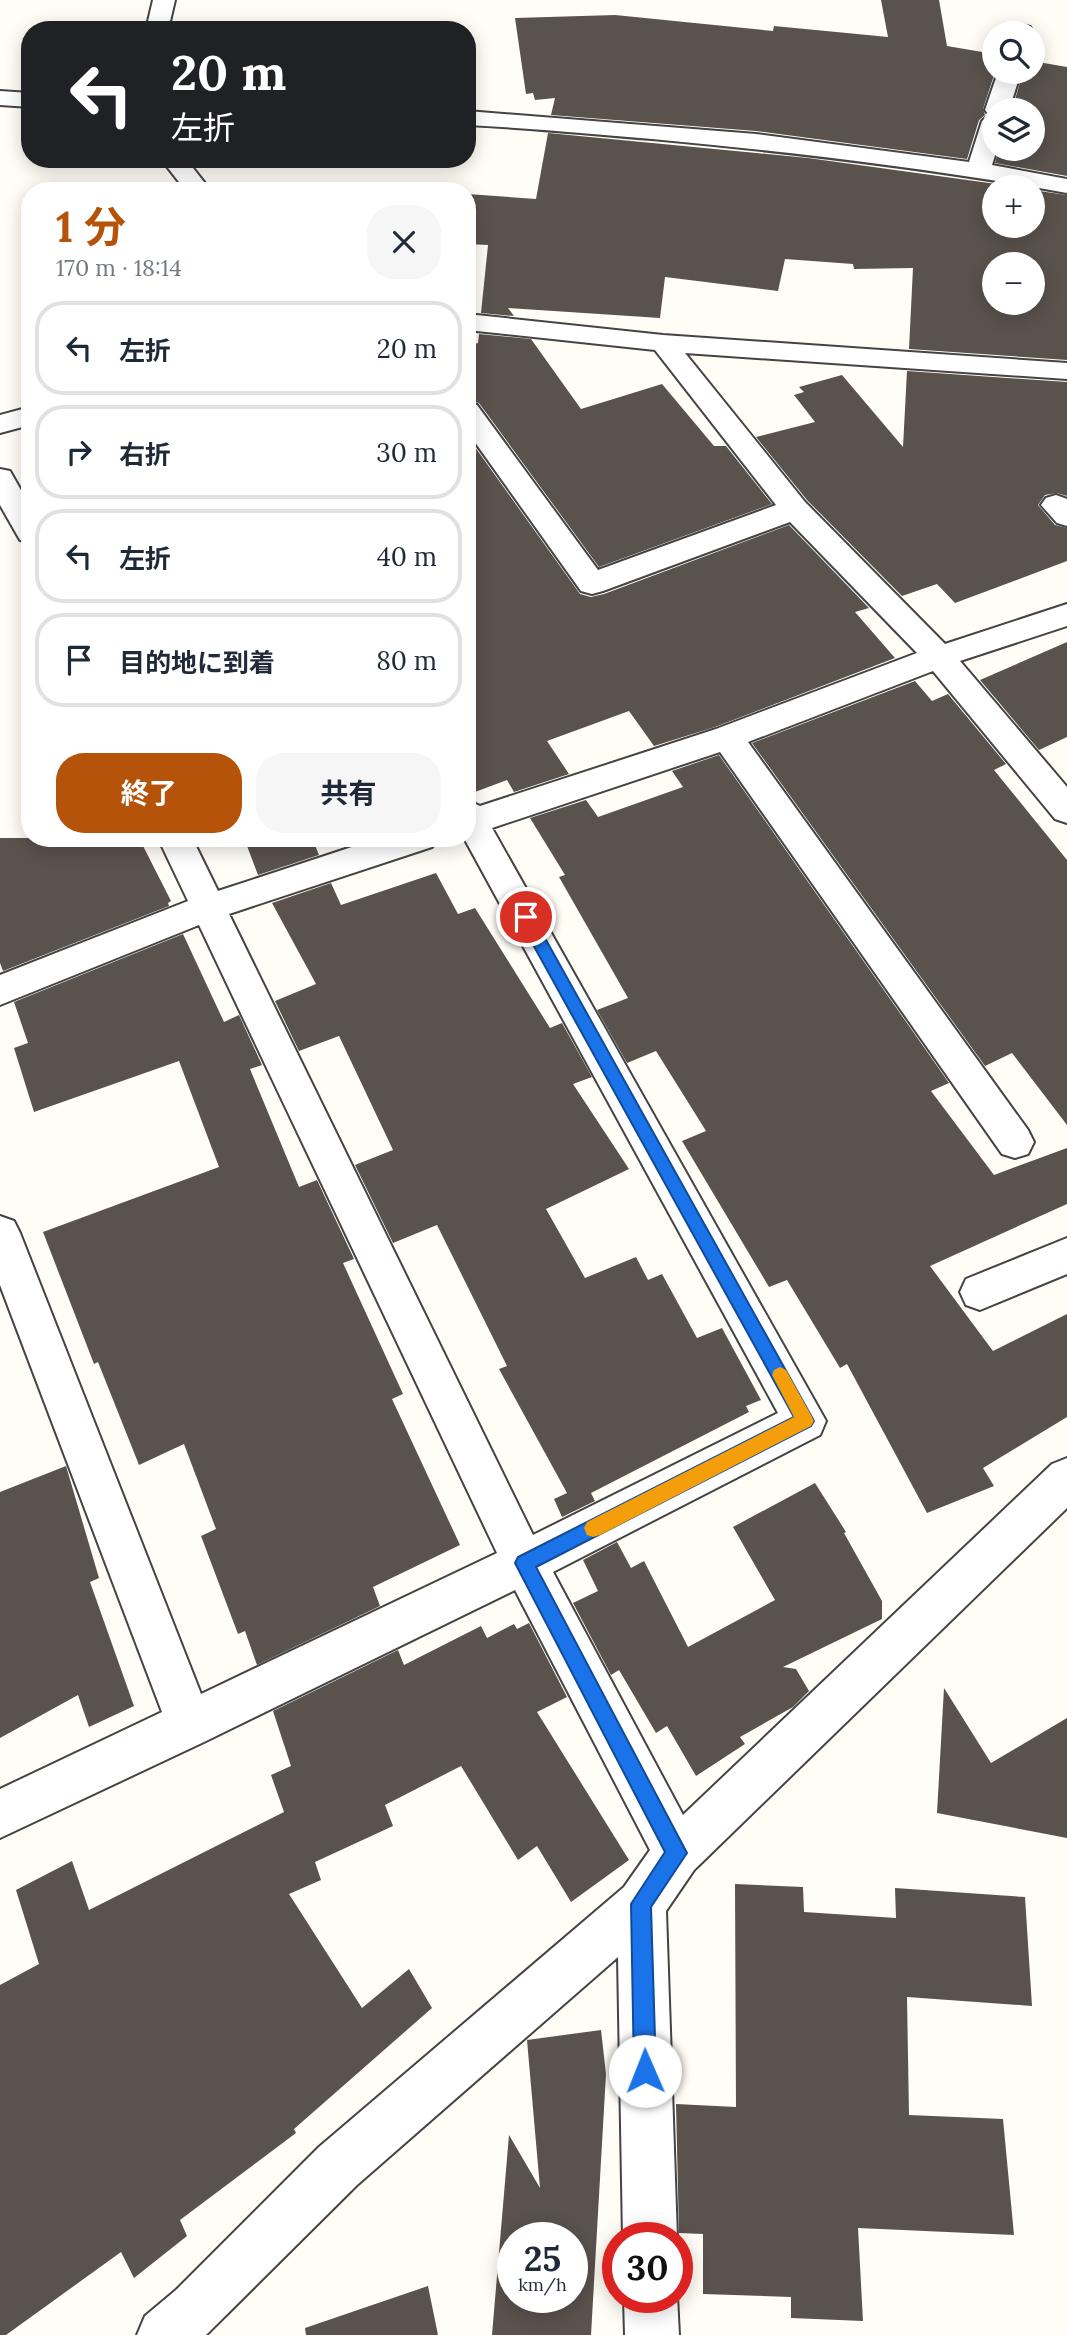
<!DOCTYPE html>
<html lang="ja">
<meta charset="utf-8">
<style>
:root{--surface:#fff;--page:#f6f6f7;--text:#1f2937;--muted:#747a83;--line:#e0e1e3;--accent:#b45309}
body{margin:0;font-family:Lora,"Noto Sans JP",serif;background:var(--page);color:var(--text);height:100vh;display:flex;flex-direction:column;font-size:26px;white-space:nowrap}
*{box-sizing:border-box;margin:0}
p{font-size:23px;color:var(--muted)}
.icon{flex:none;width:38px;height:38px;fill:none;stroke:currentColor;stroke-width:2;stroke-linecap:round;stroke-linejoin:round}
.map{position:relative;flex:1;overflow:hidden}
.details{position:absolute;left:21px;top:182px;width:455px;height:665px;display:flex;flex-direction:column;background:var(--surface);border-radius:28px;box-shadow:0 4px 18px #0003}
.details>*{flex:none}
.guide{position:absolute;left:21px;top:21px;width:455px;height:147px;border-radius:28px;box-shadow:0 4px 18px #0003;background:#202124;color:#fff;overflow:hidden}
.controls{position:absolute;left:982px;top:21px;display:grid;gap:14px}
.controls a{display:grid;place-items:center;width:63px;height:63px;border-radius:50%;background:var(--surface);box-shadow:0 4px 18px #0003;font-size:35px}
.speed{position:absolute;left:497px;top:2222px;display:flex;gap:14px;font-size:35px;font-weight:700;text-align:center}
.speed>*{display:grid;place-content:center;width:91px;height:91px;border-radius:50%;background:var(--surface);box-shadow:0 4px 18px #0003;line-height:1}
.speed small{font-size:18px;font-weight:400}
.speed .limit{border:10px solid #d22;background:#fff;color:#111}
.pin{position:absolute;display:grid;place-items:center;width:60px;height:60px;color:#fff;margin:-30px;border:4px solid #fff;border-radius:50%;box-shadow:0 2px 7px #0007}
.me{position:absolute;width:77px;margin:-38px;rotate:359deg;stroke-linejoin:round;filter:drop-shadow(0 0 5px #0008)}
.turn{display:flex;align-items:center;gap:24px;height:147px;padding:0 35px;font-size:32px}
.turn .icon{width:91px;height:91px;stroke-width:2.5}
.turn b{display:block;font-size:49px;line-height:60px}
.round{display:grid;place-items:center;flex:none;width:74px;height:74px;border-radius:28px;background:var(--page)}
.overview{display:flex;align-items:center;justify-content:space-between;height:119px;padding:0 35px}
h1{font-size:42px;font-weight:700;line-height:52px;color:var(--accent)}
.button{display:flex;gap:14px;margin-top:auto;padding:14px 35px}
.button a{flex:1;height:80px;border-radius:28px;background:var(--accent);color:#fff;font-size:28px;font-weight:700;line-height:80px;text-align:center}
.button a+a{background:var(--page);color:var(--text)}
ul{padding:0;list-style:none}
li{display:flex;align-items:center;gap:21px;height:94px;margin:0 14px 10px;padding:0 21px;border:4px solid var(--line);border-radius:28px}
li div{flex:1}
li b{display:block;font-size:26px}
li em{font-style:normal}
.map>svg:first-child{display:block}
.building{fill:#5a524d;fill-rule:evenodd}
.lines{fill:none;stroke-linecap:round;stroke-linejoin:round}
.minor-casing{stroke:#444;stroke-width:4}
.minor{fill:#fff;fill-rule:evenodd}
.route{fill:#1a73e8;stroke:#114b97;stroke-width:2}
.slow{fill:#f59e0b}
</style>
<div class="map">
<svg width="1067" height="2335" viewBox="0 0 1067 2335">
<rect width="100%" height="100%" fill="#fffdf5"/>
<path class="building" d="M 881,0 L 939,0 L 947,46 L 994,54 L 995,72 L 983,109 L 985,115 L 979,120 L 967,159 L 756,131 L 551,115 L 555,98 L 535,100 L 533,93 L 526,94 L 515,18 L 615,15 L 773,31 L 774,26 L 888,37 Z
M 1032,61 L 1067,67 L 1067,176 L 995,163 L 999,149 L 1032,149 L 1032,110 L 1012,110 L 1023,72 L 1032,72 Z
M 548,133 L 808,158 L 1018,187 L 994,187 L 994,226 L 1032,226 L 1032,190 L 1067,195 L 1067,360 L 909,349 L 913,268 L 854,269 L 853,264 L 785,259 L 778,291 L 665,277 L 660,318 L 508,308 L 514,316 L 481,313 L 488,245 L 467,244 L 467,194 L 536,199 ZM 994,264 L 1032,264 L 1032,303 L 994,303 Z
M 479,334 L 531,339 L 581,409 L 662,384 L 714,446 L 726,446 L 772,504 L 599,567 L 479,403 L 467,400 L 467,346 L 478,343 Z
M 907,371 L 1067,382 L 1067,496 L 1057,493 L 1045,495 L 1038,505 L 1055,525 L 1067,528 L 1067,561 L 955,603 L 937,584 L 902,596 L 807,500 L 756,437 L 815,422 L 794,395 L 804,392 L 799,387 L 842,375 L 903,447 Z
M 467,436 L 580,594 L 591,597 L 604,594 L 789,525 L 869,608 L 855,612 L 895,658 L 715,727 L 654,746 L 629,711 L 547,741 L 569,774 L 514,792 L 507,780 L 467,795 Z
M 1067,642 L 1067,737 L 1039,750 L 980,680 Z
M 915,681 L 932,701 L 948,694 L 1006,764 L 994,770 L 1067,860 L 1067,1125 L 1012,1053 L 985,1066 L 752,743 Z
M 719,755 L 949,1083 L 931,1091 L 994,1175 L 1067,1148 L 1067,1204 L 930,1266 L 993,1351 L 1067,1314 L 1067,1417 L 983,1468 L 994,1486 L 927,1513 L 847,1364 L 840,1368 L 787,1280 L 769,1287 L 682,1141 L 706,1131 L 656,1051 L 627,1063 L 597,1010 L 628,998 L 559,877 L 565,875 L 530,818 L 586,800 L 598,817 L 683,787 L 672,771 Z
M 0,838 L 139,838 L 171,901 L 168,903 L 169,906 L 3,971 L 0,963 Z
M 244,838 L 312,838 L 319,855 L 258,875 Z
M 436,873 L 458,914 L 475,908 L 550,1028 L 562,1023 L 592,1077 L 573,1084 L 629,1169 L 546,1209 L 585,1278 L 636,1257 L 648,1280 L 662,1274 L 697,1338 L 722,1328 L 761,1400 L 746,1406 L 749,1412 L 591,1493 L 595,1501 L 562,1517 L 554,1499 L 567,1493 L 499,1369 L 507,1366 L 437,1225 L 393,1243 L 355,1165 L 393,1150 L 339,1036 L 299,1051 L 275,1001 L 316,984 L 272,903 L 331,883 L 341,905 Z
M 183,934 L 224,1022 L 239,1015 L 262,1065 L 250,1069 L 299,1187 L 317,1180 L 354,1259 L 343,1263 L 403,1394 L 392,1399 L 460,1545 L 373,1587 L 380,1606 L 257,1665 L 245,1631 L 238,1634 L 201,1536 L 216,1529 L 184,1444 L 139,1465 L 98,1362 L 94,1364 L 43,1232 L 219,1167 L 179,1061 L 34,1112 L 14,1048 L 28,1043 L 14,1002 Z
M 66,1466 L 99,1578 L 90,1582 L 134,1706 L 89,1727 L 78,1695 L 0,1738 L 0,1492 Z
M 815,1483 L 846,1532 L 844,1533 L 882,1601 L 882,1619 L 783,1667 L 796,1669 L 809,1691 L 793,1707 L 740,1737 L 745,1744 L 696,1776 L 667,1726 L 656,1733 L 619,1670 L 611,1675 L 573,1603 L 598,1591 L 583,1560 L 617,1542 L 631,1568 L 644,1561 L 688,1647 L 775,1600 L 733,1527 Z
M 529,1623 L 567,1697 L 537,1712 L 629,1860 L 571,1902 L 537,1846 L 518,1860 L 461,1766 L 385,1805 L 393,1826 L 315,1862 L 321,1880 L 289,1894 L 362,2008 L 409,1969 L 432,2008 L 294,2129 L 296,2133 L 180,2220 L 187,2236 L 134,2278 L 121,2252 L 6,2335 L 0,2335 L 0,1985 L 39,1964 L 16,1890 L 72,1861 L 89,1910 L 284,1812 L 271,1775 L 291,1766 L 273,1711 L 398,1650 L 404,1665 L 481,1626 L 487,1638 L 514,1624 L 517,1629 Z
M 944,1688 L 991,1763 L 1067,1718 L 1067,1838 L 937,1813 Z
M 735,1884 L 803,1887 L 804,1912 L 896,1918 L 895,1888 L 1025,1897 L 1032,2006 L 907,1997 L 909,2115 L 1003,2119 L 1014,2235 L 858,2228 L 863,2321 L 791,2318 L 791,2297 L 703,2294 L 703,2234 L 679,2233 L 676,2104 L 736,2107 Z
M 601,2030 L 606,2074 L 591,2335 L 492,2335 L 509,2135 L 540,2188 L 527,2040 ZM 513,2238 L 572,2238 L 572,2298 L 513,2298 Z
M 428,2286 L 438,2335 L 306,2335 L 305,2328 Z"/>
<g class="lines">
<defs>
<path id="minor" d="M 153,0 L 175,0 L 168,30 L 146,30 Z
M 1022,25 L 1030,27 L 1033,32 L 1010,33 L 1014,27 Z
M 998,72 L 1021,72 L 1009,110 L 994,110 L 994,149 L 997,149 L 992,165 L 1067,179 L 1067,193 C 929,168 791,152 652,139 C 591,134 529,128 467,125 L 467,111 L 756,134 L 969,162 L 982,121 L 989,115 L 985,110 Z
M 0,91 L 30,93 L 30,107 L 0,105 Z
M 161,159 L 186,159 L 211,191 L 186,191 Z
M 467,314 L 663,335 L 1067,363 L 1067,379 L 685,353 L 805,502 L 945,644 L 1067,604 L 1067,626 L 960,661 L 1067,787 L 1067,823 L 1055,819 L 933,671 L 748,742 L 1028,1130 L 1034,1142 L 1028,1154 L 1015,1158 L 1002,1154 L 720,752 L 492,828 L 826,1421 L 820,1435 L 553,1572 L 683,1815 L 1052,1464 L 1067,1458 L 1067,1508 L 694,1870 L 666,1911 L 677,2238 L 623,2238 L 618,1957 L 357,2185 L 206,2335 L 137,2335 L 145,2316 L 176,2290 L 319,2147 L 624,1887 L 650,1850 L 515,1590 L 206,1741 L 0,1838 L 0,1789 L 162,1712 L 0,1285 L 0,1216 L 14,1221 L 20,1233 L 201,1694 L 497,1553 L 199,925 L 0,1005 L 0,975 L 188,901 L 158,838 L 192,838 L 218,891 L 379,838 L 437,838 L 432,847 L 229,914 L 533,1535 L 778,1413 L 464,838 L 467,838 L 467,800 L 480,806 L 716,729 L 917,653 L 790,522 L 603,591 L 592,594 L 581,591 L 467,431 L 467,402 L 477,405 L 598,570 L 776,505 L 655,350 L 467,330 Z
M 30,407 L 30,425 L 0,433 L 0,415 Z
M 0,469 L 10,471 L 30,506 L 30,543 L 20,540 L 0,505 Z
M 1056,495 L 1067,499 L 1067,526 L 1057,523 L 1041,505 L 1046,498 Z
M 1067,1238 L 1067,1274 L 980,1310 L 966,1305 L 960,1292 L 966,1279 Z
M 677,2296 L 679,2335 L 625,2335 L 624,2298 Z"/>
</defs>
<use href="#minor" class="minor-casing"/>
<use href="#minor" class="minor"/>
</g>
<path class="route" d="M 526,911 L 531,913 L 814,1421 L 811,1426 L 536,1567 L 687,1853 L 651,1907 L 656,2071 L 653,2078 L 645,2082 L 638,2078 L 634,2071 L 631,1904 L 665,1852 L 515,1563 L 518,1557 L 794,1417 L 520,921 L 518,917 L 520,913 Z"/>
<path class="slow" d="M 780,1367 L 786,1370 L 811,1415 L 814,1421 L 811,1426 L 600,1535 L 593,1537 L 587,1535 L 584,1528 L 587,1522 L 794,1417 L 772,1375 L 774,1370 Z"/>
</svg>
<div class="controls">
<a><svg class="icon" aria-label="search" viewBox="0 0 24 24"><circle cx="10" cy="10" r="6"/><path d="M15 15l6 6"/></svg></a>
<a><svg class="icon" aria-label="layers" viewBox="0 0 24 24"><path d="M12 4l9 5-9 5-9-5zM3 14l9 5 9-5"/></svg></a>
<a>+</a>
<a>−</a>
</div>
<div class="speed"><div>25<small>km/h</small></div><div class="limit">30</div></div>
<div class="pin" style="left:526px;top:917px;background:#d93025"><svg class="icon" aria-label="arrive" viewBox="0 0 24 24"><path d="M6 21V4h12l-3 4 3 4H6"/></svg></div>
<svg class="me" style="left:645px;top:2071px" viewBox="-20 -20 40 40"><circle r="19" fill="#fff"/><path d="M0-13L10 11 0 6-10 11z" fill="#1a73e8"/></svg>
<div class="guide">
<div class="turn"><svg class="icon" aria-label="left" viewBox="0 0 24 24"><path d="M17 20v-9H6M10 6l-5 5 5 5"/></svg><div><b>20 m</b>左折</div></div>
</div>
<section class="details">
<div class="overview"><div><h1>1 分</h1><p>170 m · 18:14</p></div><a class="round"><svg class="icon" aria-label="close" viewBox="0 0 24 24"><path d="M6 6l12 12M18 6L6 18"/></svg></a></div>
<ul>
<li><svg class="icon" aria-label="left" viewBox="0 0 24 24"><path d="M17 20v-9H6M10 6l-5 5 5 5"/></svg><div><b>左折</b></div><em>20 m</em></li>
<li><svg class="icon" aria-label="right" viewBox="0 0 24 24"><path d="M7 20v-9h11M14 6l5 5-5 5"/></svg><div><b>右折</b></div><em>30 m</em></li>
<li><svg class="icon" aria-label="left" viewBox="0 0 24 24"><path d="M17 20v-9H6M10 6l-5 5 5 5"/></svg><div><b>左折</b></div><em>40 m</em></li>
<li><svg class="icon" aria-label="arrive" viewBox="0 0 24 24"><path d="M6 21V4h12l-3 4 3 4H6"/></svg><div><b>目的地に到着</b></div><em>80 m</em></li>
</ul>
<div class="button"><a>終了</a><a>共有</a></div>
</section>
</div>
